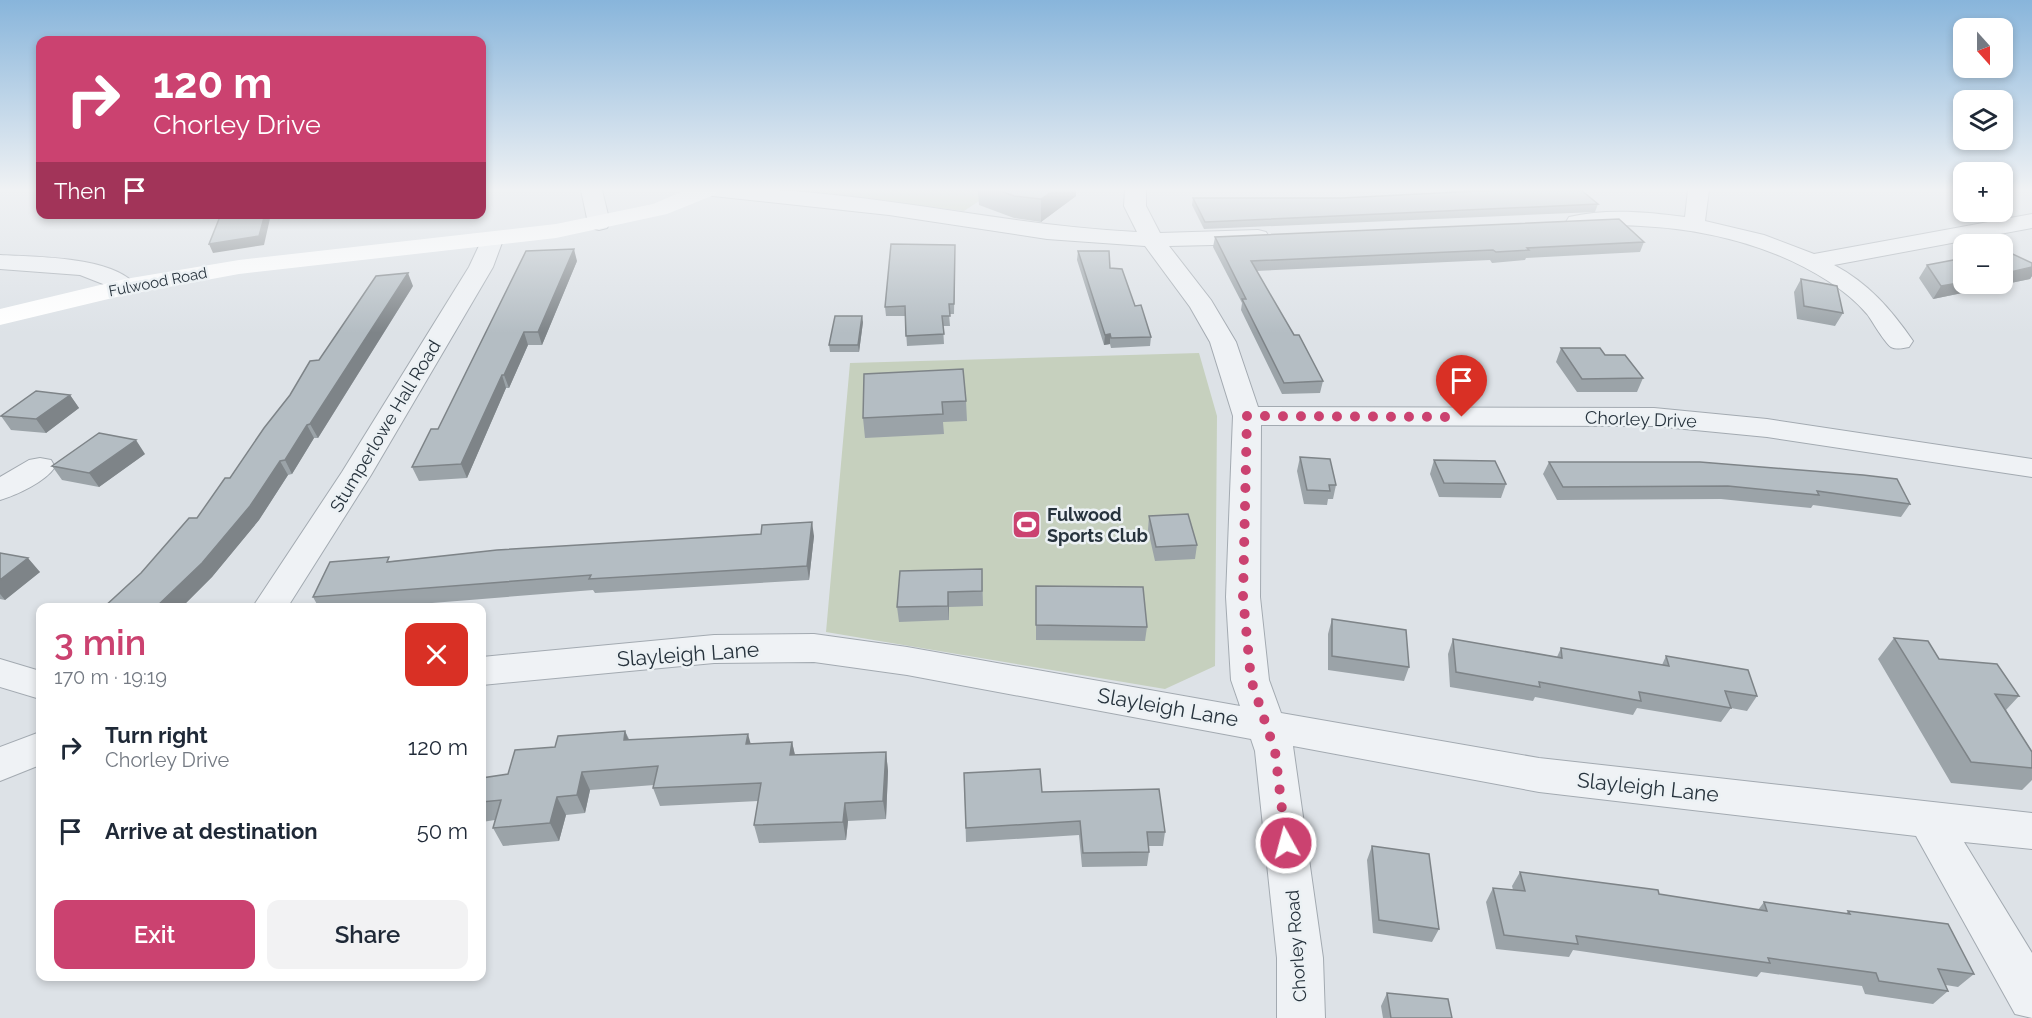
<!DOCTYPE html>
<meta charset="utf-8">
<style>
:root{--surface:#fff;--page:#f2f2f3;--text:#1f2937;--muted:#747a83;--accent:#cb4270}
body{margin:0;font-family:Raleway,sans-serif;background:var(--page);color:var(--text);height:100vh;display:flex;flex-direction:column;font-size:22px;white-space:nowrap}
*{box-sizing:border-box;margin:0}
p{font-size:20px;color:var(--muted)}
.icon{flex:none;width:33px;height:33px;fill:none;stroke:currentColor;stroke-width:2;stroke-linecap:round;stroke-linejoin:round}
.map{position:relative;flex:1;overflow:hidden}
.details{position:absolute;left:36px;top:603px;width:450px;height:378px;display:flex;flex-direction:column;background:var(--surface);border-radius:12px;box-shadow:0 3px 9px #0003}
.details>*{flex:none}
.banner{position:absolute;left:36px;top:36px;width:450px;height:183px;border-radius:12px;box-shadow:0 3px 9px #0003;background:#cb4270;color:#fff;overflow:hidden}
.needle{width:39px;rotate:159deg}
.tools{position:absolute;left:1953px;top:18px;display:grid;gap:12px}
.tools a{display:grid;place-items:center;width:60px;height:60px;border-radius:12px;background:var(--surface);box-shadow:0 3px 9px #0003;font-size:30px}
.pin{position:absolute;display:grid;place-items:center;width:51px;height:51px;color:#fff;margin:-62px -26px;border-radius:50% 50% 50% 0;rotate:-45deg;box-shadow:0 0 6px #0007}
.pin .icon{rotate:45deg}
.me{position:absolute;width:66px;margin:-33px;rotate:353deg;stroke-linejoin:round;filter:drop-shadow(0 0 4px #0008)}
.turn{display:flex;align-items:center;gap:21px;height:126px;padding:0 18px;font-size:27px}
.turn .icon{width:78px;height:78px;stroke-width:2.5}
.turn b{display:block;font-size:42px;line-height:51px}
.then{display:flex;align-items:center;height:57px;padding:0 18px;background:#0003;gap:12px;font-size:22px}
.round{display:grid;place-items:center;flex:none;width:63px;height:63px;border-radius:12px;background:var(--page)}
.overview{display:flex;align-items:center;justify-content:space-between;height:102px;padding:0 18px}
h1{font-size:36px;font-weight:600;line-height:45px;color:var(--accent)}
.button{display:flex;gap:12px;margin-top:auto;padding:12px 18px}
.button a{flex:1;height:69px;border-radius:12px;background:var(--accent);color:#fff;font-size:24px;font-weight:600;line-height:69px;text-align:center}
.button a+a{background:var(--page);color:var(--text)}
ul{padding:0;list-style:none}
li{display:flex;align-items:center;gap:18px;height:84px;padding:0 18px}
li div{flex:1}
li b{display:block;font-size:22px}
li em{font-style:normal}
.map>svg:first-child{display:block}
.green{fill:#c6d0be}
.lines{fill:none;stroke-linecap:round;stroke-linejoin:round}
.street-casing{stroke:#a3aab1;stroke-width:2}
.street{fill:#eff2f5;fill-rule:evenodd}
.secondary{fill:#fff;fill-rule:evenodd}
.wall{fill:#9ba3a8}
.shaded-wall{fill:#7e8488}
.building{fill:#b4bdc3;stroke:#7e8488;stroke-width:1.5}
.route{stroke:#cb4270;stroke-width:10;stroke-dasharray:0 18}
.labels{text-anchor:middle;dominant-baseline:central;stroke-width:5;stroke-linejoin:round;paint-order:stroke}
.far-street-label{font-size:15px;fill:#27333d;stroke:#ecf1f4}
.street-label{font-size:18px;fill:#27333d;stroke:#ecf1f4}
.poi-label{font-size:18px;font-weight:bold;fill:#27333d;stroke:#ecf1f4;text-anchor:start}
.near-street-label{font-size:21px;fill:#27333d;stroke:#ecf1f4}
</style>
<div class="map">
<svg width="2032" height="1018" viewBox="0 0 2032 1018">
<rect width="100%" height="100%" fill="#dde2e7"/>
<path class="green" d="M 787,190 L 996,190 L 964,211 Z
M 1199,353 L 1217,416 L 1215,666 L 1165,689 L 826,632 L 850,363 Z"/>
<g class="lines">
<defs>
<path id="street" d="M 581,190 L 602,190 L 610,223 L 607,228 L 599,230 L 591,228 L 588,223 Z
M 703,190 C 727,190 751,189 776,190 C 897,197 1016,226 1137,232 L 1124,206 L 1125,190 L 1146,190 L 1146,206 L 1160,233 L 1258,230 L 1266,232 L 1269,237 L 1266,242 L 1258,244 L 1169,246 L 1211,300 L 1236,342 L 1258,407 L 1654,408 L 1767,419 L 2032,459 L 2032,477 L 1767,437 L 1654,426 L 1261,425 L 1260,597 L 1269,680 L 1281,713 L 1539,758 L 2032,813 L 2032,849 L 1964,842 L 2032,953 L 2032,1018 L 2015,1014 L 1916,836 L 1539,792 L 1293,746 L 1323,958 L 1325,1018 L 1277,1018 L 1277,958 L 1255,751 L 1251,739 L 907,675 L 814,662 L 714,663 L 482,685 L 482,657 L 714,635 L 814,634 L 907,647 L 1240,706 L 1231,680 L 1226,597 L 1233,416 L 1210,342 L 1190,307 L 1145,246 L 1047,239 L 889,215 L 713,196 L 706,194 Z
M 1688,190 L 1709,190 L 1705,221 L 1764,235 L 1814,254 L 2032,214 L 2032,228 L 1834,265 C 1868,283 1891,309 1913,341 L 1909,347 C 1903,348 1897,350 1891,347 C 1884,342 1873,322 1867,314 C 1856,301 1842,290 1828,281 C 1774,246 1706,229 1641,226 C 1620,224 1598,227 1577,229 L 1569,227 L 1566,222 L 1569,217 C 1606,208 1648,212 1685,217 Z
M 492,233 L 500,235 L 503,240 L 493,267 L 371,475 L 287,608 L 252,608 L 342,472 L 469,267 L 484,235 Z
M 0,255 C 34,257 116,256 137,287 L 134,292 L 125,294 L 116,292 L 103,284 L 80,275 L 0,269 Z
M 40,458 L 51,460 L 55,467 C 45,482 17,495 0,500 L 0,477 L 29,460 Z
M 0,659 L 40,671 L 40,699 L 0,687 Z
M 40,732 L 40,765 L 0,781 L 0,747 Z"/>
</defs>
<use href="#street" class="street-casing"/>
<use href="#street" class="street"/>
<path class="secondary" d="M 686,190 L 717,190 L 714,195 L 667,214 L 556,238 L 239,274 L 125,295 L 0,325 L 0,309 L 125,279 L 239,260 L 556,224 L 653,204 Z"/>
</g>
<path class="wall" d="M 978,190 L 1076,190 L 1076,196 L 1041,222 L 1014,218 L 979,205 Z
M 1193,198 L 1598,204 L 1595,212 L 1204,229 L 1192,205 Z
M 1215,237 L 1644,242 L 1640,252 L 1526,258 L 1525,260 L 1492,263 L 1490,260 L 1256,271 L 1294,335 L 1323,381 L 1320,393 L 1282,394 L 1241,310 L 1242,303 L 1213,247 Z
M 1078,251 L 1110,268 L 1135,306 L 1151,337 L 1150,346 L 1111,348 L 1110,344 L 1104,345 L 1077,260 Z
M 955,254 L 954,314 L 949,314 L 950,326 L 943,326 L 944,344 L 907,346 L 905,316 L 886,316 L 885,307 Z
M 577,261 L 542,345 L 528,345 L 509,388 L 506,388 L 467,478 L 419,481 L 412,467 L 438,429 Z
M 2032,263 L 2032,276 L 2030,279 L 1933,299 L 1919,278 L 1927,265 Z
M 1801,279 L 1843,313 L 1835,326 L 1797,319 L 1794,292 Z
M 413,286 L 318,438 L 314,438 L 292,474 L 288,475 L 259,520 L 212,577 L 181,608 L 103,608 L 141,573 L 197,518 L 230,478 L 290,395 L 319,360 Z
M 863,322 L 859,352 L 830,352 L 829,345 Z
M 1561,348 L 1605,355 L 1643,378 L 1637,392 L 1577,392 L 1556,362 Z
M 963,369 L 966,401 L 967,421 L 943,422 L 944,434 L 865,438 L 863,418 Z
M 70,395 L 79,408 L 46,433 L 11,430 L 1,416 Z
M 145,454 L 99,487 L 62,480 L 52,466 Z
M 1300,457 L 1336,485 L 1333,499 L 1328,499 L 1327,505 L 1304,504 L 1297,471 Z
M 1434,460 L 1506,484 L 1501,498 L 1439,497 L 1430,474 Z
M 1549,462 L 1700,462 L 1910,504 L 1901,517 L 1813,505 L 1811,508 L 1721,499 L 1557,500 L 1543,474 Z
M 1149,516 L 1197,545 L 1195,559 L 1155,561 L 1148,530 Z
M 814,536 L 809,580 L 595,593 L 593,590 L 370,608 L 319,608 L 313,597 L 392,561 Z
M 0,553 L 40,572 L 5,600 L 0,599 Z
M 982,569 L 983,606 L 949,607 L 949,620 L 899,622 L 897,607 Z
M 1036,586 L 1147,627 L 1145,641 L 1036,640 Z
M 1332,619 L 1409,667 L 1404,681 L 1328,670 L 1328,634 Z
M 1894,638 L 2019,696 L 2006,710 L 2032,752 L 2032,780 L 2022,790 L 1951,783 L 1878,659 Z
M 1453,639 L 1557,657 L 1561,648 L 1662,665 L 1666,656 L 1757,696 L 1747,711 L 1731,708 L 1721,722 L 1637,708 L 1633,715 L 1535,697 L 1533,701 L 1450,687 L 1448,654 Z
M 625,731 L 629,739 L 750,744 L 792,742 L 795,755 L 886,752 L 888,771 L 886,819 L 848,821 L 846,840 L 759,843 L 754,825 L 758,801 L 660,806 L 653,788 L 654,785 L 590,790 L 585,813 L 566,815 L 559,841 L 503,846 L 493,828 L 495,820 L 482,822 L 482,778 L 508,774 L 555,747 Z
M 964,773 L 1042,792 L 1165,832 L 1163,846 L 1149,846 L 1149,852 L 1147,866 L 1082,867 L 1079,835 L 966,842 Z
M 1372,846 L 1439,929 L 1432,942 L 1373,933 L 1367,860 Z
M 1520,872 L 1758,910 L 1764,902 L 1846,914 L 1848,911 L 1974,974 L 1958,987 L 1946,985 L 1948,991 L 1933,1004 L 1865,994 L 1862,986 L 1761,972 L 1757,977 L 1573,950 L 1569,957 L 1496,949 L 1486,902 L 1493,888 L 1513,890 L 1512,886 Z
M 1387,993 L 1452,1018 L 1383,1018 L 1381,1006 Z"/>
<path class="shaded-wall" d="M 1054,190 L 1076,190 L 1076,196 L 1041,222 L 1041,199 Z
M 265,214 L 271,214 L 264,245 L 213,253 L 209,244 Z
M 574,249 L 577,261 L 542,345 L 538,332 Z
M 2032,267 L 2032,276 L 2030,279 L 1933,299 L 1941,286 L 1964,282 L 1964,284 L 2002,284 L 2002,274 Z
M 408,273 L 413,286 L 318,438 L 310,424 Z
M 862,316 L 863,322 L 859,352 L 858,345 Z
M 524,332 L 528,345 L 509,388 L 504,375 Z
M 1110,334 L 1110,344 L 1104,345 L 1105,335 Z
M 502,375 L 506,388 L 467,478 L 461,464 Z
M 70,395 L 79,408 L 46,433 L 36,419 Z
M 307,425 L 314,438 L 292,474 L 285,460 Z
M 136,440 L 145,454 L 99,487 L 89,473 Z
M 280,461 L 288,475 L 259,520 L 212,577 L 181,608 L 155,608 Z
M 812,522 L 814,536 L 809,580 L 807,566 Z
M 28,558 L 40,572 L 5,600 L 0,594 L 0,580 Z
M 948,592 L 949,607 L 949,620 L 948,606 Z
M 625,731 L 632,749 L 624,740 Z
M 748,734 L 753,752 L 746,744 Z
M 792,742 L 796,760 L 790,755 Z
M 886,752 L 888,771 L 886,819 L 883,801 Z
M 582,772 L 590,790 L 585,813 L 577,795 Z
M 557,797 L 566,815 L 559,841 L 550,823 Z
M 845,803 L 848,821 L 846,840 L 843,822 Z"/>
<path class="building" d="M 999,190 L 1054,190 L 1041,199 L 1014,196 Z
M 1496,190 L 1581,190 L 1598,204 L 1205,222 L 1193,198 L 1342,198 Z
M 221,214 L 265,214 L 259,236 L 209,244 Z
M 1619,219 L 1644,242 L 1527,248 L 1529,250 L 1496,252 L 1493,250 L 1251,261 L 1294,335 L 1299,335 L 1323,381 L 1284,383 L 1242,299 L 1246,299 L 1215,237 Z
M 891,244 L 955,245 L 954,304 L 949,304 L 950,316 L 942,316 L 944,334 L 906,336 L 905,306 L 885,307 Z
M 574,249 L 538,332 L 524,332 L 504,375 L 502,375 L 461,464 L 412,467 L 431,429 L 438,429 L 526,251 Z
M 2002,250 L 2004,250 L 2032,263 L 2032,267 L 2002,274 Z
M 1078,251 L 1109,251 L 1110,268 L 1122,269 L 1135,306 L 1141,305 L 1151,337 L 1111,338 L 1110,334 L 1105,335 Z
M 1964,258 L 1964,282 L 1941,286 L 1927,265 Z
M 408,273 L 310,424 L 307,425 L 285,460 L 280,461 L 250,506 L 202,563 L 155,608 L 103,608 L 141,573 L 189,518 L 197,518 L 225,478 L 230,478 L 264,428 L 290,395 L 310,361 L 319,360 L 376,276 Z
M 1801,279 L 1837,286 L 1843,313 L 1804,306 Z
M 835,316 L 862,316 L 858,345 L 829,345 Z
M 1561,348 L 1600,348 L 1605,355 L 1625,355 L 1643,378 L 1582,379 Z
M 963,369 L 966,401 L 942,402 L 943,414 L 863,418 L 864,374 Z
M 36,391 L 70,395 L 36,419 L 1,416 Z
M 99,433 L 136,440 L 89,473 L 52,466 Z
M 1300,457 L 1330,459 L 1336,485 L 1329,485 L 1330,491 L 1307,490 Z
M 1434,460 L 1495,461 L 1506,484 L 1444,483 Z
M 1549,462 L 1700,462 L 1863,475 L 1897,479 L 1910,504 L 1817,491 L 1819,495 L 1728,486 L 1563,487 Z
M 1188,514 L 1197,545 L 1156,547 L 1149,516 Z
M 812,522 L 807,566 L 589,579 L 591,575 L 313,597 L 330,562 L 389,557 L 387,562 L 497,550 L 761,534 L 762,525 Z
M 0,553 L 28,558 L 0,580 Z
M 982,569 L 982,591 L 948,592 L 948,606 L 897,607 L 900,571 Z
M 1036,586 L 1143,587 L 1147,627 L 1036,625 Z
M 1332,619 L 1406,630 L 1409,667 L 1332,656 Z
M 1894,638 L 1928,641 L 1939,659 L 1997,664 L 2019,696 L 1995,694 L 2032,752 L 2032,768 L 1971,762 Z
M 1453,639 L 1562,658 L 1561,648 L 1669,666 L 1666,656 L 1748,670 L 1757,696 L 1725,691 L 1731,708 L 1639,692 L 1641,701 L 1539,682 L 1540,687 L 1456,672 Z
M 625,731 L 624,740 L 748,734 L 746,744 L 792,742 L 790,755 L 886,752 L 883,801 L 845,803 L 843,822 L 754,825 L 761,783 L 653,788 L 658,766 L 582,772 L 577,795 L 557,797 L 550,823 L 493,828 L 501,800 L 482,802 L 482,778 L 508,774 L 515,750 L 555,747 L 558,736 Z
M 1040,769 L 1042,792 L 1159,789 L 1165,832 L 1147,832 L 1149,852 L 1083,853 L 1080,821 L 966,828 L 964,773 Z
M 1372,846 L 1429,854 L 1439,929 L 1379,920 Z
M 1520,872 L 1658,890 L 1659,894 L 1767,911 L 1764,902 L 1850,914 L 1848,911 L 1948,924 L 1974,974 L 1938,969 L 1948,991 L 1879,981 L 1876,973 L 1768,958 L 1770,963 L 1576,936 L 1578,944 L 1504,935 L 1493,888 L 1525,891 Z
M 1387,993 L 1448,999 L 1452,1018 L 1391,1018 Z"/>
<linearGradient id="sky" x2="0" y2="1"><stop stop-color="#88b5db"/><stop offset="0.57" stop-color="#f0f2f4"/><stop offset="1" stop-color="#f0f2f4" stop-opacity="0"/></linearGradient>
<rect width="2032" height="333" fill="url(#sky)"/>
<g class="lines">
<path class="route" d="M 1286,843 L 1275,751 L 1251,680 L 1249,659 L 1243,597 L 1247,416 L 1462,417"/>
</g>
<defs>
<symbol id="stadium-square" viewBox="-11 -11 22 22"><rect x="-9" y="-9" width="18" height="18" rx="4" fill="#cb4270" stroke="#ecf1f4"/><path d="M0-5a6.5 5 0 1 0 0 10a6.5 5 0 1 0 0-10ZM-3.5-1.8h7v3.6h-7Z" fill="#fff"/></symbol>
</defs>
<g fill-rule="evenodd">
<use href="#stadium-square" x="1010" y="508" width="33" height="33"/>
</g>
<g class="labels">
<g class="far-street-label">
<text transform="translate(158 282) rotate(-11)">Fulwood Road</text>
</g>
<g class="street-label">
<text transform="translate(1641 419) rotate(2)">Chorley Drive</text>
<text transform="translate(385 426) rotate(-59)">Stumperlowe Hall Road</text>
<text transform="translate(1296 946) rotate(-94)">Chorley Road</text>
</g>
<g class="poi-label">
<text x="1047" y="514">Fulwood<tspan x="1047" dy="21">Sports Club</tspan></text>
</g>
<g class="near-street-label">
<text transform="translate(688 654) rotate(-4)">Slayleigh Lane</text>
<text transform="translate(1168 707) rotate(10)">Slayleigh Lane</text>
<text transform="translate(1648 787) rotate(6)">Slayleigh Lane</text>
</g>
</g>
</svg>
<div class="tools">
<a><svg class="needle" viewBox="-14 -14 28 28"><path d="M0-13l5 13h-10z" fill="#e53935"/><path d="M0 13l5-13h-10z" fill="#747a83"/></svg></a>
<a><svg class="icon" aria-label="layers" viewBox="0 0 24 24"><path d="M12 4l9 5-9 5-9-5zM3 14l9 5 9-5"/></svg></a>
<a>+</a>
<a>−</a>
</div>
<div class="pin" style="left:1462px;top:417px;background:#d93025"><svg class="icon" aria-label="arrive" viewBox="0 0 24 24"><path d="M6 21V4h12l-3 4 3 4H6"/></svg></div>
<svg class="me" style="left:1286px;top:843px" viewBox="-20 -20 40 40"><circle r="17" fill="#cb4270" stroke="#fff" stroke-width="3"/><path d="M0-11L8 9 0 5-8 9z" fill="#fff"/></svg>
<div class="banner">
<div class="turn"><svg class="icon" aria-label="right" viewBox="0 0 24 24"><path d="M7 20v-9h11M14 6l5 5-5 5"/></svg><div><b>120 m</b>Chorley Drive</div></div>
<div class="then">Then<svg class="icon" aria-label="arrive" viewBox="0 0 24 24"><path d="M6 21V4h12l-3 4 3 4H6"/></svg></div>
</div>
<section class="details">
<div class="overview"><div><h1>3 min</h1><p>170 m · 19:19</p></div><a class="round" style="background:#d93025;color:#fff"><svg class="icon" aria-label="close" viewBox="0 0 24 24"><path d="M6 6l12 12M18 6L6 18"/></svg></a></div>
<ul>
<li><svg class="icon" aria-label="right" viewBox="0 0 24 24"><path d="M7 20v-9h11M14 6l5 5-5 5"/></svg><div><b>Turn right</b><p>Chorley Drive</p></div><em>120 m</em></li>
<li><svg class="icon" aria-label="arrive" viewBox="0 0 24 24"><path d="M6 21V4h12l-3 4 3 4H6"/></svg><div><b>Arrive at destination</b></div><em>50 m</em></li>
</ul>
<div class="button"><a>Exit</a><a>Share</a></div>
</section>
</div>
